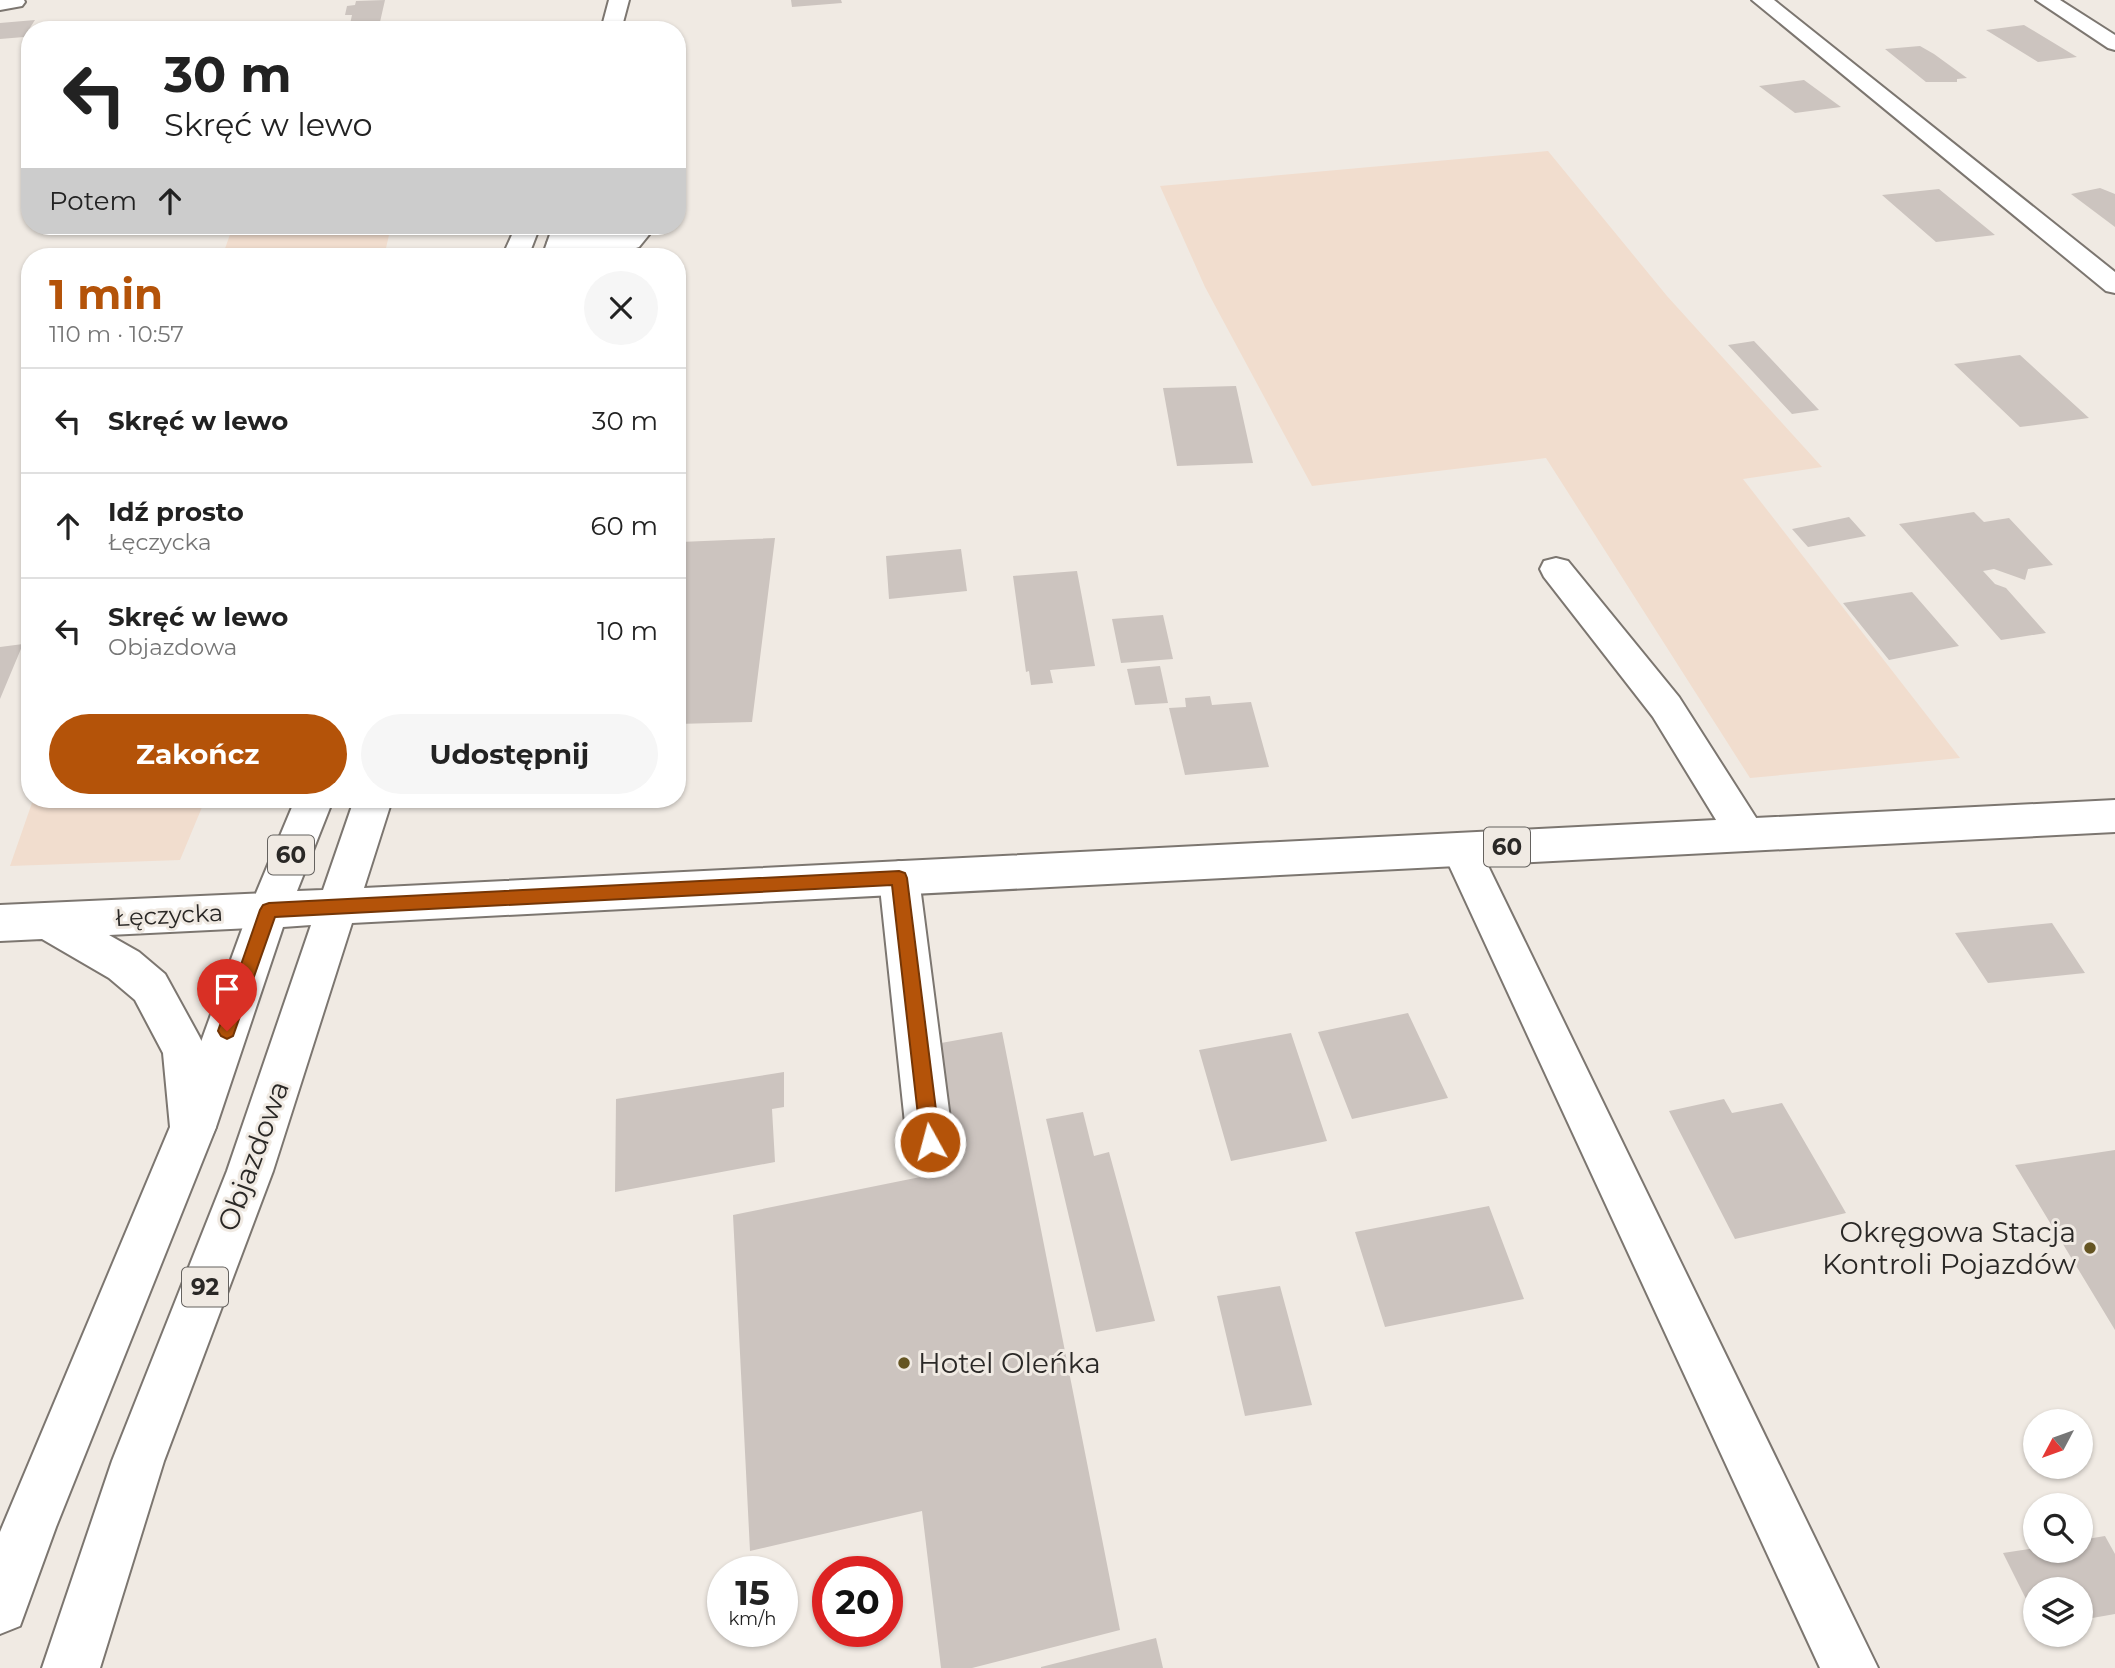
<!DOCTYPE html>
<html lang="pl">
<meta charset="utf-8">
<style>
:root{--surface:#fff;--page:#f6f6f6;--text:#222;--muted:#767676;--line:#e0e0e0;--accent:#b45309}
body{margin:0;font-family:Montserrat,sans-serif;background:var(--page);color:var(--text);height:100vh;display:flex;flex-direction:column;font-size:26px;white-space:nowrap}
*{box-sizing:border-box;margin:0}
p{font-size:23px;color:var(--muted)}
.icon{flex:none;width:38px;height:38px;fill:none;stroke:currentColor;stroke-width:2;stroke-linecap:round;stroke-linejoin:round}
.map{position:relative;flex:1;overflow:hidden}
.details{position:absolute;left:21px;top:248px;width:665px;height:560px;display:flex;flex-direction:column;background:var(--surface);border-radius:28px;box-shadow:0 2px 5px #0004}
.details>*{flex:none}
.top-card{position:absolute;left:21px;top:21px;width:665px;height:214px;border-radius:28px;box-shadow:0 2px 5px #0004;background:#fff;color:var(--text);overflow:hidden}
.needle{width:46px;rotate:229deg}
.tools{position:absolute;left:2023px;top:1409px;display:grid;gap:14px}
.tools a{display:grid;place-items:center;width:70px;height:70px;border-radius:50%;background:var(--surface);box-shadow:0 2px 5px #0004;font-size:35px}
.speed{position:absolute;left:707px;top:1556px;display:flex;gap:14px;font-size:35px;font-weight:700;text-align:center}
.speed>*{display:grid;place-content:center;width:91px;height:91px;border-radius:50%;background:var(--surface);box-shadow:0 2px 5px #0004;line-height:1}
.speed small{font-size:18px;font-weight:400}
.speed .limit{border:10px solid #d22;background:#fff;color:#111}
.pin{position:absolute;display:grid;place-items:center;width:60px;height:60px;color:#fff;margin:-72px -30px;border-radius:50% 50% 50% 0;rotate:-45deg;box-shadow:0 0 7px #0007}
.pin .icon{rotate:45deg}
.me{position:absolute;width:77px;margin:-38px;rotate:353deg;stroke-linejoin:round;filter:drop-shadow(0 0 5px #0008)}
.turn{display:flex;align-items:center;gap:24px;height:147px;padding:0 28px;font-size:32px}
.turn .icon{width:91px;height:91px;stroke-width:2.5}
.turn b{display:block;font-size:49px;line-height:60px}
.then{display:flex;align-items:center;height:66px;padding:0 28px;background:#0003;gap:14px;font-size:26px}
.round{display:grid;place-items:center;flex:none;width:74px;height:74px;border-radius:37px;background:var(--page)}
.headline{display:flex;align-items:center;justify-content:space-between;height:119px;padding:0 28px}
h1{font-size:42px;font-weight:700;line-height:52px;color:var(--accent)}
.button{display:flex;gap:14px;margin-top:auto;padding:14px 28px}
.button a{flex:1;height:80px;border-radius:42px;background:var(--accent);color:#fff;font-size:28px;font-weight:700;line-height:80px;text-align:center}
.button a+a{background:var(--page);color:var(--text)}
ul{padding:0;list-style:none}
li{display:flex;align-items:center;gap:21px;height:105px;padding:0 28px;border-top:2px solid var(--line)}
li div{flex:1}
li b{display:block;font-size:26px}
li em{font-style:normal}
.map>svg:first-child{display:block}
.commercial{fill:#f1ddce}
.building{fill:#ccc4bf}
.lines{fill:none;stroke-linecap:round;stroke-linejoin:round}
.minor-casing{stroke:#7c7670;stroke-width:4}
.major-casing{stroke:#7c7670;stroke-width:4}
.minor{fill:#fff;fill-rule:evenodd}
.major{fill:#fff;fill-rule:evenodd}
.route{fill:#b45309;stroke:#753606;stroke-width:2}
.poi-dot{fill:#655522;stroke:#f0eae3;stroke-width:2.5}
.labels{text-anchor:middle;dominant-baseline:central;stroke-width:6;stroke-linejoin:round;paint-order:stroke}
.shield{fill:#f0eae3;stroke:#65625f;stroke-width:2}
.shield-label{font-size:23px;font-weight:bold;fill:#2a2826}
.street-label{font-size:24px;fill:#2a2826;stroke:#f0eae3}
.near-street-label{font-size:28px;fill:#2a2826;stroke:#f0eae3}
.near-poi-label{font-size:28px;fill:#2a2826;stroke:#f0eae3;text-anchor:end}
</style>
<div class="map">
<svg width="2115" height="1668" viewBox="0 0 2115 1668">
<rect width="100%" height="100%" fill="#f0eae3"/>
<path class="commercial" d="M 1548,151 L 1667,296 L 1822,467 L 1743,479 L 1960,758 L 1750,778 L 1546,458 L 1312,486 L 1205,287 L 1160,186 Z
M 233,226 L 391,226 L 384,257 L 222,257 Z
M 33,800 L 205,800 L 180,860 L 10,866 Z"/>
<path class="building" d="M 385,0 L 380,22 L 350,24 L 352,15 L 345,15 L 347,6 L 355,5 L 356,1 Z
M 791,0 L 841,0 L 842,3 L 792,7 Z
M 35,20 L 24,37 L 0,39 L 0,23 Z
M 2024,25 L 2077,57 L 2038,62 L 1986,30 Z
M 1920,46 L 1934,54 L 1967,78 L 1957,79 L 1957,82 L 1926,82 L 1885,49 Z
M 1804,80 L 1841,107 L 1795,113 L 1759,86 Z
M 2100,188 L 2115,194 L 2115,227 L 2071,194 Z
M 1939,189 L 1995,235 L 1936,242 L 1882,195 Z
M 1754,341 L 1819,410 L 1792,414 L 1728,345 Z
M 2020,355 L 2089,418 L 2020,427 L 1954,364 Z
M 1236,386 L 1253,463 L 1177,466 L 1163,388 Z
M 1974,512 L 1984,522 L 2009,518 L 2053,565 L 2028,569 L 2025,580 L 1994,569 L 1983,571 L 1995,584 L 2006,588 L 2046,633 L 2001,640 L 1899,524 Z
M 1849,517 L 1866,536 L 1808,547 L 1792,529 Z
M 775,538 L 752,722 L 677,724 L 677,556 L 680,542 Z
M 961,549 L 967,591 L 889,599 L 886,556 Z
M 1077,571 L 1095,666 L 1050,670 L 1053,683 L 1031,685 L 1029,671 L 1026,672 L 1013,576 Z
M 1912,592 L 1959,646 L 1889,660 L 1843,603 Z
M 1163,615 L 1173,659 L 1121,663 L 1112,619 Z
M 23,644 L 0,699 L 0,647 Z
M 1160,666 L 1168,703 L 1135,705 L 1127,669 Z
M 1210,696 L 1212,705 L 1251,702 L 1269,767 L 1185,775 L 1169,708 L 1186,707 L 1185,698 Z
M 2052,923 L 2085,973 L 1988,983 L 1955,933 Z
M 1408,1013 L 1448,1098 L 1352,1119 L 1318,1032 Z
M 1002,1032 L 1120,1630 L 972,1668 L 941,1668 L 922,1511 L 750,1551 L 733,1215 L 950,1171 L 930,1045 Z
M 1291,1033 L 1327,1141 L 1231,1161 L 1199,1050 Z
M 784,1072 L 784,1107 L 772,1109 L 775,1162 L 615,1192 L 616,1099 Z
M 1724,1099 L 1732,1113 L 1782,1103 L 1846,1213 L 1735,1239 L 1669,1111 Z
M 1083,1112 L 1094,1156 L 1109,1152 L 1155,1321 L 1096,1332 L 1046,1119 Z
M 2115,1150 L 2115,1330 L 2015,1165 Z
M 1489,1206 L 1524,1299 L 1385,1327 L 1355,1232 Z
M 1280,1286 L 1312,1405 L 1245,1416 L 1217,1296 Z
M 2105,1536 L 2115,1554 L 2115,1614 L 2081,1620 L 2081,1589 L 2035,1589 L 2035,1617 L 2003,1553 L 2035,1548 L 2035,1550 L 2081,1550 L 2081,1540 Z
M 1156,1638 L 1163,1668 L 1041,1668 L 1041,1667 Z"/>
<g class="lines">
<defs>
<path id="minor" d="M 0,0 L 24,0 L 25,2 L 22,6 L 0,10 Z
M 1752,0 L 1774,0 L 2115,272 L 2115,293 L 2106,291 Z
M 2036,0 L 2060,0 L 2115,35 L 2115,50 L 2108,48 Z
M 631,226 L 656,226 L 639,247 L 630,250 L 560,251 L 551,248 L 547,243 L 551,238 L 560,235 L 623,234 Z
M 1556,558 L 1568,561 L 1679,697 L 1760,824 L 1765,835 L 1760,846 L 1746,851 L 1732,846 L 1653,717 L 1544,577 L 1540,569 L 1544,561 Z
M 1461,834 L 1475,839 L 1878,1668 L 1820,1668 L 1442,850 L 1447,839 Z
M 899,861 L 913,866 L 919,878 L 953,1142 L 946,1158 L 930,1164 L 914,1158 L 907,1142 L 879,878 L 885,866 Z
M 269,893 L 283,898 L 289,910 L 283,922 L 269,927 L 109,935 L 139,952 L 165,974 L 199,1036 L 206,1050 L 216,1127 L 209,1142 L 193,1149 L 177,1142 L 170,1127 L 163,1053 L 135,1000 L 109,978 L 42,939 L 0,941 L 0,905 Z"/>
<path id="major" d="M 609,0 L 629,0 L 621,30 L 601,30 Z
M 516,226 L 540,226 L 528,257 L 502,257 Z
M 553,226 L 577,226 L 568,257 L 542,257 Z
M 295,800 L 333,800 L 297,891 L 323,890 L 354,800 L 392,800 L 364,888 L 2115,800 L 2115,832 L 352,923 L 273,1171 L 164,1461 L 100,1668 L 42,1668 L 112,1461 L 227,1171 L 311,925 L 283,927 L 216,1127 L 56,1527 L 20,1626 L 0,1634 L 0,1532 L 170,1127 L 249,910 Z"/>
</defs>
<use href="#minor" class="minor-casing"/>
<use href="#major" class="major-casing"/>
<use href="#minor" class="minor"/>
<use href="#major" class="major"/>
</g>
<path class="route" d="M 899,871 L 905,873 L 907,878 L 940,1142 L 937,1149 L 930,1151 L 924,1149 L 921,1142 L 892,885 L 275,917 L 233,1036 L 227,1039 L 221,1036 L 218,1031 L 260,910 L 263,905 L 269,903 Z"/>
<g class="poi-dot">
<circle cx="2090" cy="1248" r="7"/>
<circle cx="904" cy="1363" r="7"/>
</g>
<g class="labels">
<g class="shield">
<rect x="1484" y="827.5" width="46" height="39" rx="5"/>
<rect x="268" y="835.5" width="46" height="39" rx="5"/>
<rect x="182" y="1267.5" width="46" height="39" rx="5"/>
</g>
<g class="shield-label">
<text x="1507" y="847">60</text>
<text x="291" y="855">60</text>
<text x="205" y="1287">92</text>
</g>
<g class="street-label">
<text transform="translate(169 915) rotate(-3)">Łęczycka</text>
</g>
<g class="near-street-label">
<text transform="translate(253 1156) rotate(-70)">Objazdowa</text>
</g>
<g class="near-poi-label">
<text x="2076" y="1232">Okręgowa Stacja<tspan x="2076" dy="32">Kontroli Pojazdów</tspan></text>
<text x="918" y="1363" text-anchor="start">Hotel Oleńka</text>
</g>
</g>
</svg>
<div class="tools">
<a><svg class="needle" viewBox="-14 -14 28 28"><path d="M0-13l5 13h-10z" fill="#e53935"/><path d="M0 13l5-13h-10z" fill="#767676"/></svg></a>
<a><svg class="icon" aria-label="search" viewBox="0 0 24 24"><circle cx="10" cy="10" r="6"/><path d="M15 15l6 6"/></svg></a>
<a><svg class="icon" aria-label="layers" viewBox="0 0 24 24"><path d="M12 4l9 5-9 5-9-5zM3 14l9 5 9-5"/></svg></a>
</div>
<div class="speed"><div>15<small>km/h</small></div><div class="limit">20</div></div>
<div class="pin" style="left:227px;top:1031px;background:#d93025"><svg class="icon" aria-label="arrive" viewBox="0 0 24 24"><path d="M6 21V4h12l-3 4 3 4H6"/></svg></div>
<svg class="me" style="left:930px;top:1142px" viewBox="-20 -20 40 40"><circle r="17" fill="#b45309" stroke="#fff" stroke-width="3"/><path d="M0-11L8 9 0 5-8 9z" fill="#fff"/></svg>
<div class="top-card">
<div class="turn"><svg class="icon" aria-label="left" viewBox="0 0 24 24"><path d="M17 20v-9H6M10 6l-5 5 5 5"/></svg><div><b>30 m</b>Skręć w lewo</div></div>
<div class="then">Potem<svg class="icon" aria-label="ahead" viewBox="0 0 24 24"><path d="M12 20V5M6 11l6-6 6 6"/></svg></div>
</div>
<section class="details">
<div class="headline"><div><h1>1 min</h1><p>110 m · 10:57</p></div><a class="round"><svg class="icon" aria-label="close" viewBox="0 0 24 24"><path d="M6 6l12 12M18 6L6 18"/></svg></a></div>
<ul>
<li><svg class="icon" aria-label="left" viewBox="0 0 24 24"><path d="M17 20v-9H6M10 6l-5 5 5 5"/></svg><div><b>Skręć w lewo</b></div><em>30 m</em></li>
<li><svg class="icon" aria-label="ahead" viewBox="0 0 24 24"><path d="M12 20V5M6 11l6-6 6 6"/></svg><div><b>Idź prosto</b><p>Łęczycka</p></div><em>60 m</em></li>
<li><svg class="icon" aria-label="left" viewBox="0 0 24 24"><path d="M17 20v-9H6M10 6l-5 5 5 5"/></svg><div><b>Skręć w lewo</b><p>Objazdowa</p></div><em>10 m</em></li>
</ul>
<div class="button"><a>Zakończ</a><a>Udostępnij</a></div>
</section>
</div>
